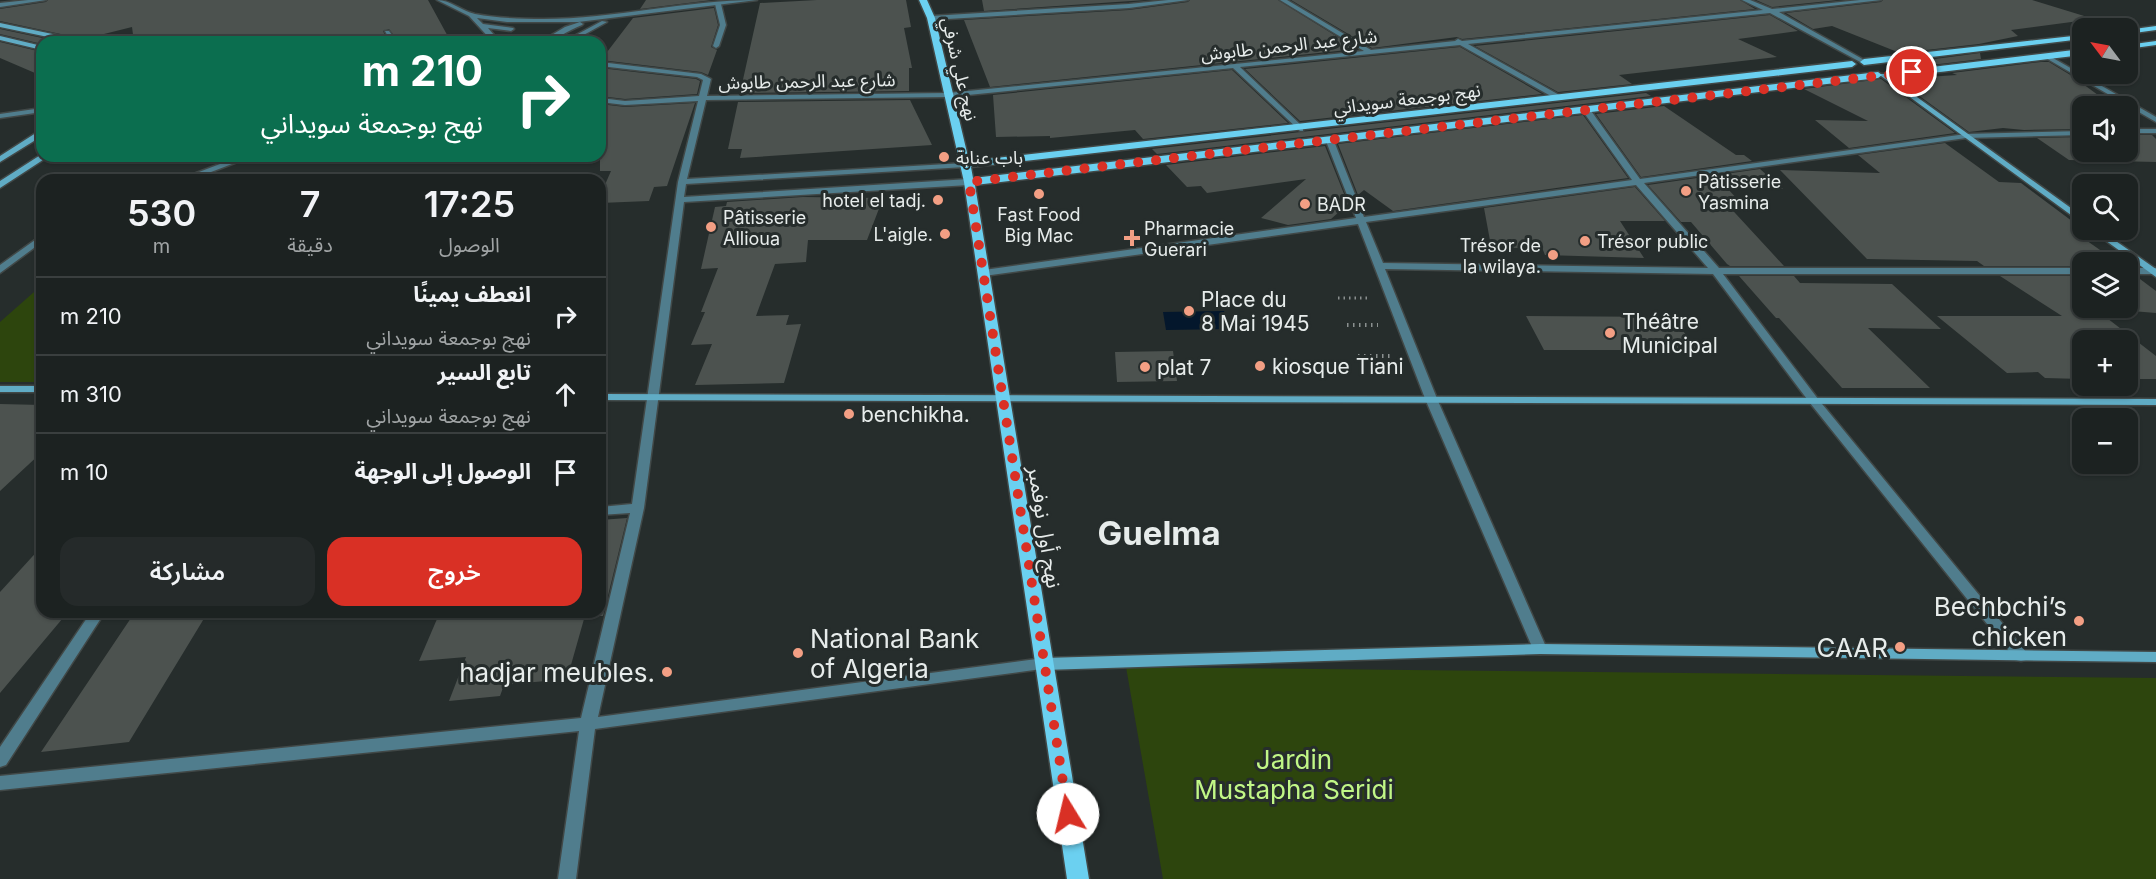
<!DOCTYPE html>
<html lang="ar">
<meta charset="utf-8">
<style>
:root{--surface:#1c2221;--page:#252a2a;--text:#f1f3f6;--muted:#a0a4a5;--line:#3a3f3f;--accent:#d93025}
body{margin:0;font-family:Inter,"Noto Sans Arabic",sans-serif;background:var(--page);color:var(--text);direction:rtl;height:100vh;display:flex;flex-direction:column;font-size:22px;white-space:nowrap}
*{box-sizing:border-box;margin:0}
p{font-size:20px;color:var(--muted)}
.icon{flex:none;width:33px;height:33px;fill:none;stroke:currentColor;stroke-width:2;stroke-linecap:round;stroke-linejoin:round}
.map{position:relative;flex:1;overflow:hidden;direction:ltr}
.drawer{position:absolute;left:36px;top:174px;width:570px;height:444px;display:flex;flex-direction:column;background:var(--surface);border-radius:18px;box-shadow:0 2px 4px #0004,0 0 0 2px var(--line);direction:rtl}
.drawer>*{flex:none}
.guide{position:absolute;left:36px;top:36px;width:570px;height:126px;border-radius:18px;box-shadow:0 2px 4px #0004,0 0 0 2px var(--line);direction:rtl;background:#0b6e4f;color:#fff;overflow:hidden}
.needle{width:39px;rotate:302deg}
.tools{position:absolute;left:2072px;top:18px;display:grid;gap:12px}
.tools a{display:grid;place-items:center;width:66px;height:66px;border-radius:12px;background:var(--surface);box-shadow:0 2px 4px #0004,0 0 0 2px var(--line);font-size:30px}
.pin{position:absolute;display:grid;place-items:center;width:51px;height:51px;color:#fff;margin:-26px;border:3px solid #fff;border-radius:50%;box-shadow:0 2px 6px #0007}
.me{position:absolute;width:66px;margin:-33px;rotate:351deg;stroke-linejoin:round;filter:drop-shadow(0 0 4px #0008)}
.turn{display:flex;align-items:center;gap:21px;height:126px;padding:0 24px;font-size:27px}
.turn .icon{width:78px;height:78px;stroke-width:2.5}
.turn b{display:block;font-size:42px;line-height:51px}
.eta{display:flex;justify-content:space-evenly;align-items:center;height:102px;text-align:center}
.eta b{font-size:36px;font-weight:600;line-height:42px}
.button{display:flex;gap:12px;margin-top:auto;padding:12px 24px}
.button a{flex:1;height:69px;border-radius:18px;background:var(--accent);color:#fff;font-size:24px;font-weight:600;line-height:69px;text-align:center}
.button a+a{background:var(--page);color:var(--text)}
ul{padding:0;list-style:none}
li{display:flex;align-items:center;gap:18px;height:78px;padding:0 24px;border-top:2px solid var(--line)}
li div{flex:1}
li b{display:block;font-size:22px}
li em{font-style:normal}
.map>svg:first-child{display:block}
.green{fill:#2d450d}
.water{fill:#04172c}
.building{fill:#4c524f}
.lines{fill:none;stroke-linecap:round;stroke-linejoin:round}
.lane-casing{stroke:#414847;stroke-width:3}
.street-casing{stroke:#414847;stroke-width:3}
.secondary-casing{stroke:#414847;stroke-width:3}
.primary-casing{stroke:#414847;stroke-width:3}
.path-far1{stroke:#8a908f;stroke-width:3;stroke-dasharray:1.5 4;stroke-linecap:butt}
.path{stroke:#8a908f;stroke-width:4;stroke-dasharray:1.5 4.5;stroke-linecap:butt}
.lane{fill:#507d8d;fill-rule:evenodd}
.street{fill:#507d8d;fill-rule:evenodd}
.secondary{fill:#60acc5;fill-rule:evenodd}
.primary{fill:#6bd0f0;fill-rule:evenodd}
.route{stroke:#d93025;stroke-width:10;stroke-dasharray:0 18}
.poi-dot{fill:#f39f84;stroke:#262d2c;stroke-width:2}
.labels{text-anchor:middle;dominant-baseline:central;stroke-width:6;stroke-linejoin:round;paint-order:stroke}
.far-street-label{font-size:18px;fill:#e7eceb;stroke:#262d2c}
.far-poi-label{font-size:18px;fill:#e7eceb;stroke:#262d2c;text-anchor:start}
.poi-label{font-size:21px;fill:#e7eceb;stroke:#262d2c;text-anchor:start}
.street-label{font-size:21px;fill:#e7eceb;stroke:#262d2c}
.near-poi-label{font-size:26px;fill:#e7eceb;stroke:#262d2c;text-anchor:end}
.near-park-label{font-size:26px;fill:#c1f786;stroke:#262d2c}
.town-label{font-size:33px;font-weight:bold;fill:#e7eceb;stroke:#262d2c}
</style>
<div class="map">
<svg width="2156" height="879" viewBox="0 0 2156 879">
<rect width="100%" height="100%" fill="#262d2c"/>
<path class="green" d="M 42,285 L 42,382 L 0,382 L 0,322 Z
M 1126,667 L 2156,678 L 2156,879 L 1163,879 Z"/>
<path class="water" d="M 1224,311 L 1229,329 L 1166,330 L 1163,312 Z"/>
<path class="building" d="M 48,0 L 428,0 L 451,42 L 399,42 L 389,29 L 383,31 L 388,42 L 134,42 L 132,27 L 84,39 L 0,21 L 0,9 L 46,2 Z
M 646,0 L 712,0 L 640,9 Z
M 817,0 L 906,0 L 911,27 L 904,28 L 912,68 L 909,68 L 909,91 L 740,93 L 760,3 Z
M 982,0 L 1146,0 L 984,11 Z
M 1190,0 L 1278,0 L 1357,49 L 990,87 L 964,20 L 1129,10 L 1188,2 Z
M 1291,0 L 1740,0 L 1755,9 L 1462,39 L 1457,37 L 1372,48 Z
M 1756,0 L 1838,0 L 1772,7 Z
M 1883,0 L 2032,0 L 2094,19 L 2011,30 L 2018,36 L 1979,44 L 1900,53 L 1832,26 L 1813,29 L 1786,13 L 1881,2 Z
M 714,8 L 718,25 L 711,47 L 717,50 L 708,75 L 701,72 L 601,60 L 633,18 Z
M 1770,15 L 1798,31 L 1738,39 L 1777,57 L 1619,75 L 1632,84 L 1558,92 L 1475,46 Z
M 0,29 L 61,42 L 42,44 L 0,34 Z
M 0,42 L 42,52 L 42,76 L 0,58 Z
M 1460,47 L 1542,94 L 1300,121 L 1245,69 Z
M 1980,53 L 1981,59 L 1931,65 L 1920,61 Z
M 2041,62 L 2049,62 L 2072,76 L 2113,106 L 2082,106 L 2082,129 L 2024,130 L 2003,128 L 1969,132 L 1896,79 L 1957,75 L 1952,73 Z
M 600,68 L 696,79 L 700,81 L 697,94 L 625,99 L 600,96 Z
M 1232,70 L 1288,123 L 1143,139 L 1135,130 L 1050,138 L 1050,136 L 996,137 L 993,95 Z
M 1881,79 L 1955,133 L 1849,148 L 1815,120 L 1868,121 L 1804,89 Z
M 1646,93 L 1651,96 L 1157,154 L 1152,149 Z
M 910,100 L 932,145 L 740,158 L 742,149 L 728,149 L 738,102 Z
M 695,103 L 667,186 L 654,187 L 649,201 L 600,203 L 600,196 L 611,171 L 600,171 L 600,104 L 625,107 Z
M 1664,106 L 1736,155 L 1744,155 L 1752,161 L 1641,177 L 1596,114 Z
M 1583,115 L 1628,178 L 1393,211 L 1364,190 L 1358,195 L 1338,144 Z
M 2127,135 L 2152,135 L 2156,139 L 2156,162 L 2069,160 L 2037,138 L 2082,137 L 2082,152 L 2127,152 Z
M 1945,143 L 1999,182 L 2021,183 L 2088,233 L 2076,233 L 2117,262 L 2082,262 L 2082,266 L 1984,266 L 1977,261 L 1867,259 L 1780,170 L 1880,173 L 1858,155 Z
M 1325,146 L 1348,204 L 1331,219 L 1288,225 L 1261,218 L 1306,179 L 1207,193 L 1201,186 L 1187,187 L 1166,165 Z
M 1760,169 L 1783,189 L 1727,188 L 1739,201 L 1724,201 L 1784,266 L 1730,266 L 1727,264 L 1691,222 L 1681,222 L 1648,185 Z
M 1635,187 L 1665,221 L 1620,221 L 1644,258 L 1545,255 L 1543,250 L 1491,246 L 1484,208 Z
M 803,197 L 880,198 L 877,206 L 880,206 L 867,240 L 808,240 L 806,262 L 775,264 L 756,316 L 789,315 L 786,325 L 801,324 L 784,383 L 695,385 L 712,344 L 691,345 L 705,312 L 701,312 L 718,268 L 701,269 L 715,207 L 726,206 L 727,202 Z
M 1739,276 L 1794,276 L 1800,283 L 1892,284 L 1941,329 L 1868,328 L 1930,388 L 1842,388 L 1779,318 L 1776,318 Z
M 2000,276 L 2082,276 L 2082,308 L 2094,308 L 2156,356 L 2156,379 L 2127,379 L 2127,340 L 2082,340 L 2082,379 L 2045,378 L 2038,372 L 2007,373 L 1937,316 L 2062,316 Z
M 2127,276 L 2136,276 L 2156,291 L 2156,313 L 2096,308 L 2127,308 Z
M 1526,316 L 1672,317 L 1698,350 L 1544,350 Z
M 1173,351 L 1177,381 L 1117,382 L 1115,352 Z
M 0,404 L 42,405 L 42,452 L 0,491 Z
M 627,518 L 603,616 L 600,616 L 600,520 Z
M 42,546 L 42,612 L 68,612 L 0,693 L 0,592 Z
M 135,612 L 208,612 L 129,742 L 41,752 Z
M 440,612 L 586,612 L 567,679 L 504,685 L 500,696 L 449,701 L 466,657 L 419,661 Z"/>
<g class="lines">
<defs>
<path id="lane" d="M 718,2 L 721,4 L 726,25 L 719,46 L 716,48 L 713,46 L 720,25 L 715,4 Z"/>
<path id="street" d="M 28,0 L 46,0 L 0,7 L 0,3 Z
M 437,0 C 451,0 461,11 475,14 C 497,18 521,19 543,19 C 615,19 685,0 757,0 L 578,22 L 507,22 L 477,18 L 483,24 L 513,28 L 514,29 L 511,31 L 488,28 L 500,42 L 493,42 L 469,16 Z
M 1168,0 L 1188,0 L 1129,8 L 931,20 L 928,18 L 931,16 L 1129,4 Z
M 1280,0 L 1287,0 L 1371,50 L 1455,41 L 1458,39 L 1462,41 L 1763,10 L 1742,0 L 1750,0 L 1772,9 L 1860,0 L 1881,0 L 1779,12 L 1866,61 L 1867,62 L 1864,64 L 1770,13 L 1468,44 L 1561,96 L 1561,100 L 1558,100 L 1460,45 L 1240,67 L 1303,127 L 1303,131 L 1300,131 L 1233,68 L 948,97 L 706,100 L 687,179 L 965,163 L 969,165 L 965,167 L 686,184 L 684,197 L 969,179 L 973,182 L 969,185 L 684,202 L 644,508 L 598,717 L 1044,658 L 1049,660 L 1052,664 L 1049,668 L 595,729 L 576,879 L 558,879 L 579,731 L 0,790 L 0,776 L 581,718 L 630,513 L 600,515 L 600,507 L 632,504 L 678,182 L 698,101 L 625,105 L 600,102 L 600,98 L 625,101 L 699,96 L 703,80 L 697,77 L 600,66 L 600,62 L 701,74 L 711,79 L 707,96 L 948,93 L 1364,51 Z
M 602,21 L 607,22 L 571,42 L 563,42 Z
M 580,22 L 583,24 L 582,25 C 568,30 554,42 540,42 L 565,27 Z
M 385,31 L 389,31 L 397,42 L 391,42 Z
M 2046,54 L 2156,117 L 2156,122 L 2044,57 L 2043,56 Z
M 42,108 L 42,112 L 0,118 L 0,114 Z
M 1583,108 L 1589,108 L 1640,179 L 1966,134 L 2082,131 L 2082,135 L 1966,138 L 1644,183 L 1719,268 L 2082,268 L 2082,274 L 1723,274 L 1818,399 L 2026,652 L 2028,656 L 2026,660 L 2021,661 L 2016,660 L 1810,403 L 1713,274 L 1385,269 L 1438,401 L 1547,649 L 1545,653 L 1540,654 L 1535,653 L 1533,649 L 1426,401 L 1358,224 L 984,276 L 979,273 L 984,270 L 1356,218 L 1326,141 L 1330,139 L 1334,141 L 1364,217 L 1632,180 L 1582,110 ZM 1636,185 L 1708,268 L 1383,263 L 1366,222 Z
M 2127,129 L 2156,129 L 2156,133 L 2127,133 Z
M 241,156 L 253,156 L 190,180 L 178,180 Z
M 42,235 L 42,242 L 0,273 L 0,265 Z
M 2127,268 L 2156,268 L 2156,274 L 2127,274 Z
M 91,612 L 105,612 L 6,765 L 0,767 L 0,747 Z"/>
<path id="secondary" d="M 0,23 L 81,40 L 84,42 L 72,42 L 0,27 Z
M 0,36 L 42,46 L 42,50 L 0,40 Z
M 1881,74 L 1885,74 L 2082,216 L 2082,223 L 1881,76 Z
M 39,131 L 42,131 L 42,136 L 0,162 L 0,156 Z
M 42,154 L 42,156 L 49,156 L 0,188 L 0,181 Z
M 2091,230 L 2100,230 L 2156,269 L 2156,277 Z
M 0,386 L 42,386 L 42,392 L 0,392 Z
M 600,394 L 2156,399 L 2156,405 L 600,400 Z
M 1540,644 L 2156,652 L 2156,662 L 1540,654 L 1044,670 L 1039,668 L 1036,664 L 1039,660 L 1044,658 Z"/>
<path id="primary" d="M 919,0 L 927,0 L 935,18 L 969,161 L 1852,61 L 1856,64 L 1852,67 L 971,167 L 973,178 L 1878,72 L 1882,75 L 1878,78 L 975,185 L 1089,879 L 1067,879 L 964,182 L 927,18 Z
M 2156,26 L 2156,30 L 2127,34 L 2127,30 Z
M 2082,35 L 2082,39 L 1864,65 L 1860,62 L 1864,59 Z
M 2156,41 L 2156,45 L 2127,49 L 2127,45 Z
M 2082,49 L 2082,55 L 1890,78 L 1886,75 L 1890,72 Z"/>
</defs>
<use href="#lane" class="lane-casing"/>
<use href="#street" class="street-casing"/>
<use href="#secondary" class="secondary-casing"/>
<use href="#primary" class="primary-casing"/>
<path class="path-far1" d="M 1338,298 L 1368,298"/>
<path class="path" d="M 1347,325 L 1378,325
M 1358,356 L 1391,356"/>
<use href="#lane" class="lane"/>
<use href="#street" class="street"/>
<use href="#secondary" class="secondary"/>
<use href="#primary" class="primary"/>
</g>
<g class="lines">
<path class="route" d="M 1068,814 L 969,182 L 1912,72"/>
</g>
<g class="poi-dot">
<circle cx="944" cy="157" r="6"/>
<circle cx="1686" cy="191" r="6"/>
<circle cx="1039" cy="194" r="6"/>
<circle cx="938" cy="200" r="6"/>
<circle cx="1305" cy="204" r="6"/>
<circle cx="711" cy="227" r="6"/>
<circle cx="945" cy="234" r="6"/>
<path d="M1129 229h6v6h6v6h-6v6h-6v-6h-6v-6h6z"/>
<circle cx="1585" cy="241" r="6"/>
<circle cx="1553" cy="255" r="6"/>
<circle cx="1189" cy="311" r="6"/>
<circle cx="1610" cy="333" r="6"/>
<circle cx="1260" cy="366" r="6"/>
<circle cx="1145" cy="367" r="6"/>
<circle cx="849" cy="414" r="6"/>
<circle cx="2079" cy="621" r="6"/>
<circle cx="1900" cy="647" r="6"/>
<circle cx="798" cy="653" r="6"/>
<circle cx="667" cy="672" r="6"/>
</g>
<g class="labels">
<g class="far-street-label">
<text transform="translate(1289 45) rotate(-6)">شارع عبد الرحمن طابوش</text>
<text transform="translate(960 69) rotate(77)">نهج علي شرفي</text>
<text transform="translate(807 81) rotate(-1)">شارع عبد الرحمن طابوش</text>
<text transform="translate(1407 99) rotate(-7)">نهج بوجمعة سويداني</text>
</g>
<g class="far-poi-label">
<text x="956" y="157">باب عنابة</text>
<text x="1698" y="181">Pâtisserie<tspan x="1698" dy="21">Yasmina</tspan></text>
<text x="926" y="200" text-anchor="end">hotel el tadj.</text>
<text x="1317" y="204">BADR</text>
<text x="1039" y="214" text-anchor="middle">Fast Food<tspan x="1039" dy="21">Big Mac</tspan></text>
<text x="723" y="217">Pâtisserie<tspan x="723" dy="21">Allioua</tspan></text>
<text x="1144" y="228">Pharmacie<tspan x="1144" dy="21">Guerari</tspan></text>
<text x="933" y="234" text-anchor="end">L'aigle.</text>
<text x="1597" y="241">Trésor public</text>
<text x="1541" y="245" text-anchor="end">Trésor de<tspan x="1541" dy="21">la wilaya.</tspan></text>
</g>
<g class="poi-label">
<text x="1201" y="299">Place du<tspan x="1201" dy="24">8 Mai 1945</tspan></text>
<text x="1622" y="321">Théâtre<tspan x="1622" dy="24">Municipal</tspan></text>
<text x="1272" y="366">kiosque Tiani</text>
<text x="1157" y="367">plat 7</text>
<text x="861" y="414">benchikha.</text>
</g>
<g class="street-label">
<text transform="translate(1045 527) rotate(81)">نهج أول نوفمبر</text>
</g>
<g class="near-poi-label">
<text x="2067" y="606">Bechbchi’s<tspan x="2067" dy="30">chicken</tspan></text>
<text x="810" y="638" text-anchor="start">National Bank<tspan x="810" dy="30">of Algeria</tspan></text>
<text x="1888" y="647">CAAR</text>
<text x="655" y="672">hadjar meubles.</text>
</g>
<g class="near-park-label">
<text x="1294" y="759">Jardin<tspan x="1294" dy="30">Mustapha Seridi</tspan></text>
</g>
<g class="town-label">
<text x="1159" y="533">Guelma</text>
</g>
</g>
</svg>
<div class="tools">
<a><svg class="needle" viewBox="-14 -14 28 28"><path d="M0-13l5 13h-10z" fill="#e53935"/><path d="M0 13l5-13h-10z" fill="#a0a4a5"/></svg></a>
<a><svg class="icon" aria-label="sound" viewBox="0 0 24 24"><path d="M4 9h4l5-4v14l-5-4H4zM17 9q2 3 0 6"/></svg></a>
<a><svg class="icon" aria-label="search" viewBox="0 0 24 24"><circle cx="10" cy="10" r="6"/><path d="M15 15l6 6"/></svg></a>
<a><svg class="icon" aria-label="layers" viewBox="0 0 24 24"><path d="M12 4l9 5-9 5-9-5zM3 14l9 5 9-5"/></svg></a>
<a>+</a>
<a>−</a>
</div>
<div class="pin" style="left:1912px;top:72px;background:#d93025"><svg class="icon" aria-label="arrive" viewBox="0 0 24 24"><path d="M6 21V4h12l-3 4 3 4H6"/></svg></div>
<svg class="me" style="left:1068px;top:814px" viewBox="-20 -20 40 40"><circle r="19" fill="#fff"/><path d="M0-13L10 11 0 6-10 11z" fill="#d93025"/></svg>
<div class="guide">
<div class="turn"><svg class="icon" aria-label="right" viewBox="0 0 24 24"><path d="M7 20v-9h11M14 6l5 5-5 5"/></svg><div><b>210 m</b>نهج بوجمعة سويداني</div></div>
</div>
<section class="drawer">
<div class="eta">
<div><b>17:25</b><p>الوصول</p></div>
<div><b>7</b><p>دقيقة</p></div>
<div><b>530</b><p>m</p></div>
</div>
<ul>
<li><svg class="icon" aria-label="right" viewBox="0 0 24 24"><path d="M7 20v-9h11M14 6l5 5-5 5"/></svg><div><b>انعطف يمينًا</b><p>نهج بوجمعة سويداني</p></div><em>210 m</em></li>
<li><svg class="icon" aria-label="ahead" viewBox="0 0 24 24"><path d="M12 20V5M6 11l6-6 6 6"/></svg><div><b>تابع السير</b><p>نهج بوجمعة سويداني</p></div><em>310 m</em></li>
<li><svg class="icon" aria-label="arrive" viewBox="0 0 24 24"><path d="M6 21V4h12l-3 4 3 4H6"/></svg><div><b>الوصول إلى الوجهة</b></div><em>10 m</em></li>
</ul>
<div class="button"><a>خروج</a><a>مشاركة</a></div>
</section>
</div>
